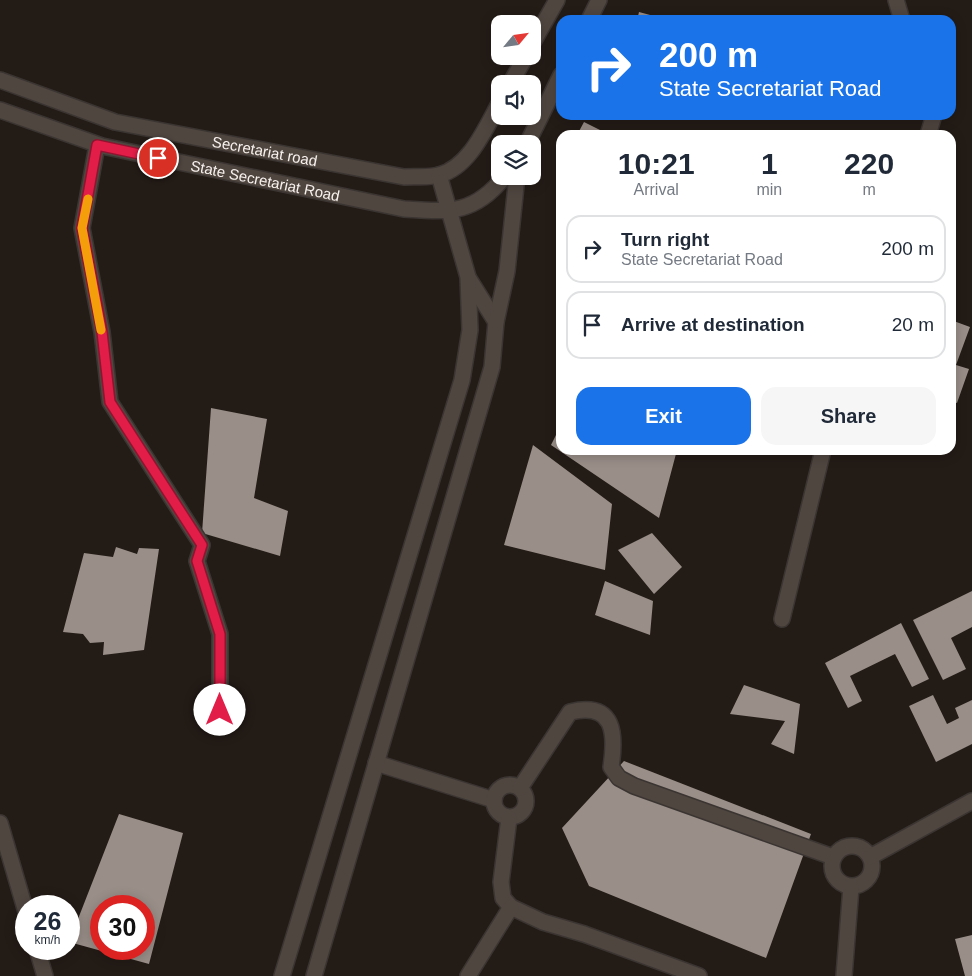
<!DOCTYPE html>
<style>
:root{--surface:#fff;--page:#f6f6f7;--text:#1f2937;--muted:#747a83;--line:#e0e1e3;--accent:#1a73e8}
body{margin:0;font-family:Arial,sans-serif;background:var(--page);color:var(--text);height:100vh;display:flex;flex-direction:column;font-size:19px;white-space:nowrap}
*{box-sizing:border-box;margin:0}
p{font-size:16px;color:var(--muted)}
.icon{flex:none;width:28px;height:28px;fill:none;stroke:currentColor;stroke-width:2;stroke-linecap:round;stroke-linejoin:round}
.map{position:relative;flex:1;overflow:hidden}
.side{position:absolute;left:556px;top:130px;width:400px;height:325px;display:flex;flex-direction:column;background:var(--surface);border-radius:15px;box-shadow:0 2px 12px #0003}
.side>*{flex:none}
.top-card{position:absolute;left:556px;top:15px;width:400px;height:105px;border-radius:15px;box-shadow:0 2px 12px #0003;background:#1a73e8;color:#fff;overflow:hidden}
.needle{width:32px;rotate:61deg}
.controls{position:absolute;left:491px;top:15px;display:grid;gap:10px}
.controls a{display:grid;place-items:center;width:50px;height:50px;border-radius:10px;background:var(--surface);box-shadow:0 2px 12px #0003;font-size:25px}
.speed{position:absolute;left:15px;top:895px;display:flex;gap:10px;font-size:25px;font-weight:700;text-align:center}
.speed>*{display:grid;place-content:center;width:65px;height:65px;border-radius:50%;background:var(--surface);box-shadow:0 2px 12px #0003;line-height:1}
.speed small{font-size:12px;font-weight:400}
.speed .limit{border:8px solid #d22;background:#fff;color:#111}
.pin{position:absolute;display:grid;place-items:center;width:42px;height:42px;color:#fff;margin:-21px;border:2px solid #fff;border-radius:50%;box-shadow:0 1px 5px #0007}
.me{position:absolute;width:55px;margin:-28px;rotate:0deg;stroke-linejoin:round;filter:drop-shadow(0 0 4px #0008)}
.turn{display:flex;align-items:center;gap:18px;height:105px;padding:0 20px;font-size:22px}
.turn .icon{width:65px;height:65px;stroke-width:2.5}
.turn b{display:block;font-size:35px;line-height:42px}
.eta{display:flex;justify-content:space-evenly;align-items:center;height:85px;text-align:center}
.eta b{font-size:30px;font-weight:600;line-height:35px}
.action{display:flex;gap:10px;margin-top:auto;padding:10px 20px}
.action a{flex:1;height:58px;border-radius:15px;background:var(--accent);color:#fff;font-size:20px;font-weight:600;line-height:58px;text-align:center}
.action a+a{background:var(--page);color:var(--text)}
ul{padding:0;list-style:none}
li{display:flex;align-items:center;gap:15px;height:68px;margin:0 10px 8px;padding:0 10px;border:2px solid var(--line);border-radius:15px}
li div{flex:1}
li b{display:block;font-size:19px}
li em{font-style:normal}
.map>svg:first-child{display:block}
.building{fill:#998e88;fill-rule:evenodd}
.lines{fill:none;stroke-linecap:round;stroke-linejoin:round}
.minor-casing{stroke:#3b3532;stroke-width:18}
.minor{stroke:#504640;stroke-width:15}
.route-casing{stroke:#92132f;stroke-width:12}
.route{stroke:#e11d48;stroke-width:9}
.slow{stroke:#f59e0b;stroke-width:9}
.labels{text-anchor:middle;dominant-baseline:central;stroke-width:5;stroke-linejoin:round;paint-order:stroke}
.street-label{font-size:15px;fill:#f7f1ed;stroke:#0a0705}
</style>
<div class="map">
<svg width="972" height="976" viewBox="0 0 972 976">
<rect width="100%" height="100%" fill="#231b16"/>
<path class="building" d="M 639,12 L 665,19 L 665,20 L 637,20 Z
M 584,122 L 610,135 L 577,135 Z
M 951,320 L 970,327 L 956,365 L 969,369 L 957,403 L 951,401 Z
M 211,408 L 267,419 L 254,498 L 288,511 L 280,556 L 202,533 Z
M 561,425 L 561,450 L 677,450 L 659,518 L 551,445 Z
M 533,445 L 612,504 L 605,570 L 504,545 Z
M 652,533 L 682,567 L 654,594 L 618,550 Z
M 116,547 L 137,554 L 139,548 L 159,549 L 144,650 L 103,655 L 104,642 L 90,643 L 83,634 L 63,632 L 84,553 L 113,557 Z
M 605,581 L 653,601 L 650,635 L 595,615 Z
M 972,591 L 972,627 L 951,638 L 966,669 L 943,680 L 913,620 Z
M 901,623 L 929,679 L 912,687 L 895,654 L 850,676 L 862,701 L 848,708 L 825,663 Z
M 744,685 L 800,704 L 794,754 L 771,744 L 785,721 L 730,714 Z
M 933,695 L 947,724 L 959,718 L 955,708 L 972,700 L 972,744 L 936,762 L 909,706 Z
M 624,761 L 811,834 L 766,958 L 589,886 L 562,828 Z
M 119,814 L 183,833 L 149,964 L 69,942 ZM 101,906 L 144,906 L 144,949 L 101,949 Z
M 972,935 L 972,976 L 965,976 L 955,939 Z"/>
<g class="lines">
<defs>
<g id="minor">
<path d="M 896,0 L 902,20"/>
<path d="M 589,20 L 599,0"/>
<path d="M 532,44 L 557,0"/>
<path id="s1" d="M 0,80 L 115,122 L 404,177 C 415,176 429,178 439,175 C 470,167 486,127 500,102"/>
<path d="M 510,84 L 526,56"/>
<path id="s2" d="M 0,110 L 102,146 L 404,209 C 449,212 474,215 505,176"/>
<path d="M 928,135 L 934,115"/>
<path d="M 527,144 L 561,75"/>
<path d="M 97,145 L 82,228 L 102,332 L 110,402 L 202,545 L 197,561 L 220,634 L 220,710"/>
<path d="M 469,279 L 496,322"/>
<path d="M 782,619 L 823,450"/>
<path d="M 376,763 L 494,800"/>
<circle cx="510" cy="801" r="16"/>
<path d="M 520,788 L 570,712 C 615,701 616,734 611,767 L 619,778 L 634,786 L 833,857"/>
<path d="M 509,818 L 501,882 L 503,898 L 511,907 L 543,922 L 584,934 L 699,976"/>
<path d="M 0,823 L 26,912"/>
<circle cx="852" cy="866" r="20"/>
<path d="M 870,857 L 972,801"/>
<path d="M 37,949 L 45,976"/>
<path d="M 282,976 L 462,380 L 470,330 L 468,277 L 439,175"/>
<path d="M 314,976 L 492,367 L 496,322 L 507,271 L 517,176"/>
<path d="M 468,976 L 511,907"/>
<path d="M 844,976 L 851,887"/>
</g>
</defs>
<use href="#minor" class="minor-casing"/>
<use href="#minor" class="minor"/>
</g>
<g class="lines">
<defs>
<path id="route" d="M 158,158 L 97,145 L 82,228 L 102,332 L 110,402 L 202,545 L 197,561 L 220,634 L 220,710"/>
</defs>
<use href="#route" class="route-casing"/>
<use href="#route" class="route"/>
<path class="slow" d="M 88,199 L 82,228 L 101,330"/>
</g>
<g class="labels">
<g class="street-label">
<text stroke="none"><textPath href="#s1" startOffset="275">Secretariat road</textPath></text>
<text stroke="none"><textPath href="#s2" startOffset="275">State Secretariat Road</textPath></text>
</g>
</g>
</svg>
<div class="controls">
<a><svg class="needle" viewBox="-14 -14 28 28"><path d="M0-13l5 13h-10z" fill="#e53935"/><path d="M0 13l5-13h-10z" fill="#747a83"/></svg></a>
<a><svg class="icon" aria-label="sound" viewBox="0 0 24 24"><path d="M4 9h4l5-4v14l-5-4H4zM17 9q2 3 0 6"/></svg></a>
<a><svg class="icon" aria-label="layers" viewBox="0 0 24 24"><path d="M12 4l9 5-9 5-9-5zM3 14l9 5 9-5"/></svg></a>
</div>
<div class="speed"><div>26<small>km/h</small></div><div class="limit">30</div></div>
<div class="pin" style="left:158px;top:158px;background:#d93025"><svg class="icon" aria-label="arrive" viewBox="0 0 24 24"><path d="M6 21V4h12l-3 4 3 4H6"/></svg></div>
<svg class="me" style="left:220px;top:710px" viewBox="-20 -20 40 40"><circle r="19" fill="#fff"/><path d="M0-13L10 11 0 6-10 11z" fill="#e11d48"/></svg>
<div class="top-card">
<div class="turn"><svg class="icon" aria-label="right" viewBox="0 0 24 24"><path d="M7 20v-9h11M14 6l5 5-5 5"/></svg><div><b>200 m</b>State Secretariat Road</div></div>
</div>
<section class="side">
<div class="eta">
<div><b>10:21</b><p>Arrival</p></div>
<div><b>1</b><p>min</p></div>
<div><b>220</b><p>m</p></div>
</div>
<ul>
<li><svg class="icon" aria-label="right" viewBox="0 0 24 24"><path d="M7 20v-9h11M14 6l5 5-5 5"/></svg><div><b>Turn right</b><p>State Secretariat Road</p></div><em>200 m</em></li>
<li><svg class="icon" aria-label="arrive" viewBox="0 0 24 24"><path d="M6 21V4h12l-3 4 3 4H6"/></svg><div><b>Arrive at destination</b></div><em>20 m</em></li>
</ul>
<div class="action"><a>Exit</a><a>Share</a></div>
</section>
</div>
